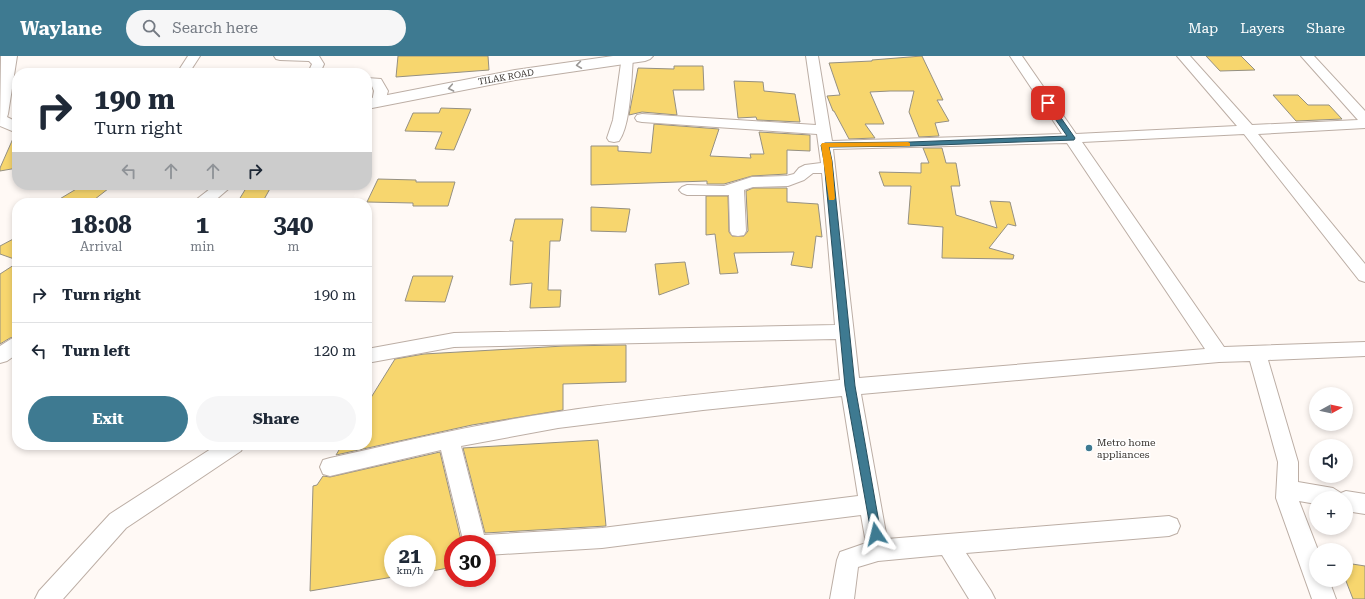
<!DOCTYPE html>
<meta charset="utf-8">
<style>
:root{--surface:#fff;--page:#f6f6f7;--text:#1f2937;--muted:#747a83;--line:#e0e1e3;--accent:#3e7a91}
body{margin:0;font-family:"Roboto Serif",serif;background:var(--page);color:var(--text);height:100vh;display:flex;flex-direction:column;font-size:15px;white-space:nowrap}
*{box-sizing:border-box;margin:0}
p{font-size:13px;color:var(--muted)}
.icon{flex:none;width:22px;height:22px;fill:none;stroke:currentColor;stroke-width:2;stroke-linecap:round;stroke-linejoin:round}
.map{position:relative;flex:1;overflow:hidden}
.side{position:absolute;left:12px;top:142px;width:360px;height:252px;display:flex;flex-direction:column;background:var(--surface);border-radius:16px;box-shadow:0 2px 6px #0003}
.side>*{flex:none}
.banner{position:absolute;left:12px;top:12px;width:360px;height:122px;border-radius:16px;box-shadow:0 2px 6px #0003;background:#fff;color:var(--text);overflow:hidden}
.needle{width:26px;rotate:82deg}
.tools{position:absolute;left:1309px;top:331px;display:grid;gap:8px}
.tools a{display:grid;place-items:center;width:44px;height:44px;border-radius:50%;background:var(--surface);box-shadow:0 2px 6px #0003;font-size:20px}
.speed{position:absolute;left:384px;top:479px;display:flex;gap:8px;font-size:20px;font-weight:700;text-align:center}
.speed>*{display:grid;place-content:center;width:52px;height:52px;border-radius:50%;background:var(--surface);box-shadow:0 2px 6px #0003;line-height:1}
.speed small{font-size:10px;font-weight:400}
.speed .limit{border:6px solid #d22;background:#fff;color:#111}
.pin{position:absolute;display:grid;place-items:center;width:34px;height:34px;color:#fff;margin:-17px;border-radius:8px;box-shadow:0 2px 6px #0006}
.me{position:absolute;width:44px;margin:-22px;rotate:350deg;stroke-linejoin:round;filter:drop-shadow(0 0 3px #0008)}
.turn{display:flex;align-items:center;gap:14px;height:84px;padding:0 16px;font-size:18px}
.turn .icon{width:52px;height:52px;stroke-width:2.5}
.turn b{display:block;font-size:28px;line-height:34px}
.lanes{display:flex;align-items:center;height:38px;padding:0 16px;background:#0003;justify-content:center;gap:20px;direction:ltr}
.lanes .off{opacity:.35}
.eta{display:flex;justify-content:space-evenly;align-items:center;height:68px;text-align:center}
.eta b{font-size:24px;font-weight:700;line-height:28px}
.action{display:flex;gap:8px;margin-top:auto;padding:8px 16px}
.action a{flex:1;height:46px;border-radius:24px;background:var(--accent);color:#fff;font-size:16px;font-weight:700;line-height:46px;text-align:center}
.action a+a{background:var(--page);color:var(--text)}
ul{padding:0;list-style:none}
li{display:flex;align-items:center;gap:12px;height:56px;padding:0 16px;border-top:1px solid var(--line)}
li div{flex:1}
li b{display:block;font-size:15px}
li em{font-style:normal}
header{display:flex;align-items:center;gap:24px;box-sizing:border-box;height:56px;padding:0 20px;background:var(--accent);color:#fff}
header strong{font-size:19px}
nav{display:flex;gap:22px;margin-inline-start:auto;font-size:14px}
.search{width:280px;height:36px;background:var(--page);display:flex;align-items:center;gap:10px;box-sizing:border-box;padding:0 14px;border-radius:22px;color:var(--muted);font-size:15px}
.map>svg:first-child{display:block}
.building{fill:#f7d66e;stroke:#959082}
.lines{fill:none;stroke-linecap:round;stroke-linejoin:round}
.street-casing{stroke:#bcaea5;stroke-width:2}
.secondary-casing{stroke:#bcaea5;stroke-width:2}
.street{fill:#fff;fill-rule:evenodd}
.secondary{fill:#fff;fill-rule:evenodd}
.oneway{stroke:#9b9896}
.route{fill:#3e7a91;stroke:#284f5e}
.slow{fill:#f59e0b}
.poi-dot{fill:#3e7a91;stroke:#fff;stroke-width:1.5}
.labels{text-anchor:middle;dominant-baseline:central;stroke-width:3;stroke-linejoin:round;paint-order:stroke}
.far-street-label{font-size:9px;fill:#37322e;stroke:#fff}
.poi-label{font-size:10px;fill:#37322e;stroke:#fff;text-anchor:start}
</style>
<header>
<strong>Waylane</strong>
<div class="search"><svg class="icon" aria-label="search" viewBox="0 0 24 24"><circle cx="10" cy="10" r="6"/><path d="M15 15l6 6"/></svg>Search here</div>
<nav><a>Map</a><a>Layers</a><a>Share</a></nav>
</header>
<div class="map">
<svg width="1365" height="543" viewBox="0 0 1365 543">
<rect width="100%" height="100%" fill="#fff9f5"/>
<path class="building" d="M 398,0 L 488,0 L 489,14 L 396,21 Z
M 922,0 L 943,44 L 937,44 L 949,65 L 935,67 L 939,80 L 919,81 L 909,56 L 914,35 L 890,35 L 870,36 L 884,68 L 865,68 L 875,82 L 849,83 L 834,55 L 833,55 L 827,40 L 840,39 L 829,7 L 872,5 L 872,4 Z
M 1206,0 L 1241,0 L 1255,14 L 1220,15 Z
M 674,10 L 703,10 L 704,34 L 673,34 L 677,59 L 642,56 L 629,59 L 638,12 L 674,13 Z
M 734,25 L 763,26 L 764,35 L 795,38 L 800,66 L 757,64 L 756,61 L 738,62 Z
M 1273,39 L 1298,39 L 1308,49 L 1329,49 L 1342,63 L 1296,65 Z
M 441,52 L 471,53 L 454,94 L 435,93 L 442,76 L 405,75 L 413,57 L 439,57 Z
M 654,68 L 719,73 L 710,100 L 751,102 L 750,98 L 764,98 L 759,76 L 810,79 L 810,95 L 787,94 L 787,118 L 752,120 L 724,128 L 707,128 L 707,125 L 591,129 L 591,90 L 618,90 L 618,95 L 651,97 Z
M 15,78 L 17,78 L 17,112 L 0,115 L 0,112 Z
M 923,92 L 942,92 L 946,107 L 956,107 L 960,130 L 951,130 L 956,159 L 997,172 L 990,145 L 1010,146 L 1016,170 L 1008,168 L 989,192 L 1014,199 L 1013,203 L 942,202 L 943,171 L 908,168 L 911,130 L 884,130 L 879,116 L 921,117 L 921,107 L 929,107 Z
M 378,123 L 416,124 L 416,126 L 455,126 L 448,150 L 413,150 L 413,147 L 367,146 Z
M 83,129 L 113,129 L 90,147 L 53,147 Z
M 248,129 L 272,129 L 262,147 L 237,147 Z
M 753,132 L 787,132 L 787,146 L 818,148 L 822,181 L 816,180 L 812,212 L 791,209 L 794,196 L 734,197 L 738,217 L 720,218 L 715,178 L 706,179 L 706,140 L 728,140 L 729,176 L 732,180 L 744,180 L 748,175 L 746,135 Z
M 591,151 L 630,153 L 626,176 L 591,175 Z
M 515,163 L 563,163 L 560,185 L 550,185 L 548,234 L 561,234 L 560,251 L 530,252 L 532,227 L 510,229 L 513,185 L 510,185 Z
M 17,181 L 17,204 L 0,198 L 0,190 Z
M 685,206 L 689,228 L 659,239 L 655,208 Z
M 17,207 L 17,280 L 10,282 L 0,288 L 0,218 Z
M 413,220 L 453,220 L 445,246 L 405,245 Z
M 626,289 L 626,326 L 563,328 L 563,354 L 472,369 L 336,399 L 342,389 L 367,389 L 367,348 L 395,303 L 424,298 L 564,290 Z
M 598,384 L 606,470 L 485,477 L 463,392 Z
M 440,396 L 462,488 L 453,488 L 453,511 L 427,516 L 427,488 L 393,488 L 393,521 L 310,535 L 313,430 L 317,429 L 323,420 L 330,421 Z
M 1346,507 L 1365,510 L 1365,543 L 1353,543 L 1346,525 Z"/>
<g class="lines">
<defs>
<path id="street" d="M 188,0 L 200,0 L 189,17 L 177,17 Z
M 274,0 L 319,0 L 324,8 L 320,17 L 308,17 L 312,8 L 309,5 L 280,4 L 276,3 Z
M 622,0 L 632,0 L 633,2 C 631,24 631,68 619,85 L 614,86 L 609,85 L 607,82 L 613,64 Z
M 806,0 L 818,0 L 832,85 L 1062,78 L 1010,0 L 1022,0 L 1076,78 L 1237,70 L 1177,0 L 1190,0 L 1252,69 L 1358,64 L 1301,0 L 1314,0 L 1365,55 L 1365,72 L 1258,78 L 1365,208 L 1365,226 L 1359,224 L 1244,78 L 1082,86 L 1224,291 L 1365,286 L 1365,300 L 1268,304 L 1298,406 L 1298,426 L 1333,432 L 1341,437 L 1346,435 L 1365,438 L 1365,458 L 1346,455 L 1346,442 L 1316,442 L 1316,448 L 1299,445 L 1318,494 L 1316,494 L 1316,524 L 1329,524 L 1336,543 L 1312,543 L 1276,442 L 1278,406 L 1250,305 L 1219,306 L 861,338 L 887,483 L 1169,460 L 1177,463 L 1180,470 L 1177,477 L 1169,480 L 966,497 L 991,535 L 995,543 L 969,543 L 942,499 L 878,505 L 858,511 L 854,543 L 830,543 L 837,504 L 840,496 L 866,487 L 861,459 L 602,492 L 487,499 L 487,488 L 464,488 L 441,394 L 330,420 L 323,418 L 320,411 L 323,404 L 330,402 C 406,385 481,367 558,356 C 651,342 746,334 840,324 L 836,283 L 454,291 L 367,307 L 367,293 L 454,277 L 835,269 L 822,117 L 813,117 L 804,124 L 788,130 L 753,131 L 744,134 L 746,175 L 744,179 L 738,180 L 732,179 L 730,175 L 729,139 L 687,139 L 682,137 L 679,134 L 682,131 L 687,129 L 724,130 L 752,121 L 786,120 L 794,118 L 799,112 L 805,109 L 821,107 L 817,78 L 642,66 L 637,65 L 635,62 L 637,59 L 642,58 L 816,69 ZM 1067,87 L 1205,293 L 859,322 L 833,93 ZM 842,340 L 858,440 L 602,472 L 484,479 L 461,390 L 558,372 L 703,354 Z
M 367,22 L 381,23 L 388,35 L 384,49 L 374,49 L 372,46 L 374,35 L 372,30 L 367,30 Z
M 215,129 L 233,129 L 212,147 L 194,147 L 197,143 Z
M 17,281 L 17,298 L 7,305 L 0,307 L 0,290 L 11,283 Z
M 217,389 L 244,389 L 241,395 L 126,472 L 63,543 L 35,543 L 39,535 L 110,458 Z"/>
<path id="secondary" d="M 1,0 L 17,0 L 8,58 L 7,61 L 17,66 L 17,77 L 0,70 Z
M 613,0 L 653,0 L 650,3 L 645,5 L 515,24 L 367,53 L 367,43 L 515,14 Z"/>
</defs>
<use href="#street" class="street-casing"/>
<use href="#secondary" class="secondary-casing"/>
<use href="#street" class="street"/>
<use href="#secondary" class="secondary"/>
</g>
<defs><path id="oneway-chevron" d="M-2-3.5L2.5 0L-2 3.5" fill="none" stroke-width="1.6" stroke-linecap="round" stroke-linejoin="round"/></defs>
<g class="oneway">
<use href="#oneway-chevron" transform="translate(579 9) rotate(172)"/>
<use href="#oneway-chevron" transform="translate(451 32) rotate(169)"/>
</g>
<path class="route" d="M 1048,45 L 1050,46 L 1075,82 L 1074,84 L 910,90 L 829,91 L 832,105 L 855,330 L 881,478 L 880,482 L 876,484 L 872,482 L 845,330 L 824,105 L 821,89 L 825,87 L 910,86 L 1067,80 L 1044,47 Z"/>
<path class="slow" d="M 908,86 L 910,87 L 910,90 L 829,91 L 832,105 L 835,142 L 834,144 L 829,144 L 821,89 L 822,87 Z"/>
<circle class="poi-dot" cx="1089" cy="392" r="4"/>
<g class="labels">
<g class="far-street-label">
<text transform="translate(506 21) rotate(-10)">TILAK ROAD</text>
</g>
<g class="poi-label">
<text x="1097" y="386">Metro home<tspan x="1097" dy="12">appliances</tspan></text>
</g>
</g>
</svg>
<div class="tools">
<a><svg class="needle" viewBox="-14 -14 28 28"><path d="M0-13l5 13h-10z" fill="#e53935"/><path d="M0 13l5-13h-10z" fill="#747a83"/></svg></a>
<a><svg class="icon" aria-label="sound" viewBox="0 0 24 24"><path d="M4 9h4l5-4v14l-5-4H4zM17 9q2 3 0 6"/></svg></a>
<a>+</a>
<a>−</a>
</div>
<div class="speed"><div>21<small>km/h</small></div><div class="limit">30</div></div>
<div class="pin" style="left:1048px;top:47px;background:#d93025"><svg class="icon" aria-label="arrive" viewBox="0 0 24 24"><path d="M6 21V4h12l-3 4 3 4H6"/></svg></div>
<svg class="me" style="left:876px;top:478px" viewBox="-20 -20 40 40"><path d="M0-17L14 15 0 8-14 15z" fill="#3e7a91" stroke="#fff" stroke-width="4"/></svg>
<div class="banner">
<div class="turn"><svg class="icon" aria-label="right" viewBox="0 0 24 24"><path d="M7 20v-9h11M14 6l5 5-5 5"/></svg><div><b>190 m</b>Turn right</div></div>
<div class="lanes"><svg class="icon off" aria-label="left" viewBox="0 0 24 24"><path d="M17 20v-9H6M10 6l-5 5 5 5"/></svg><svg class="icon off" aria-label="ahead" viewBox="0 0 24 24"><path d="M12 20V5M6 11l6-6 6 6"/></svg><svg class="icon off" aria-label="ahead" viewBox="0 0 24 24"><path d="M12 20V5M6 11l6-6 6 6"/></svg><svg class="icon" aria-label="right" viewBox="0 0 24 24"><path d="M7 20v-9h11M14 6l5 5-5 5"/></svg></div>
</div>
<section class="side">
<div class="eta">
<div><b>18:08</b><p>Arrival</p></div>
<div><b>1</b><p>min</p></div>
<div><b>340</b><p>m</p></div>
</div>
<ul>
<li><svg class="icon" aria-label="right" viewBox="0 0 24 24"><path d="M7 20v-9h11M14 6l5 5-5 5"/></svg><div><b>Turn right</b></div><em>190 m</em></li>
<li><svg class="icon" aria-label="left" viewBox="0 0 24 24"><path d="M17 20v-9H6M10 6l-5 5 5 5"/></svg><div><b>Turn left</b></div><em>120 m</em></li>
</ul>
<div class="action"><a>Exit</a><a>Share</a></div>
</section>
</div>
